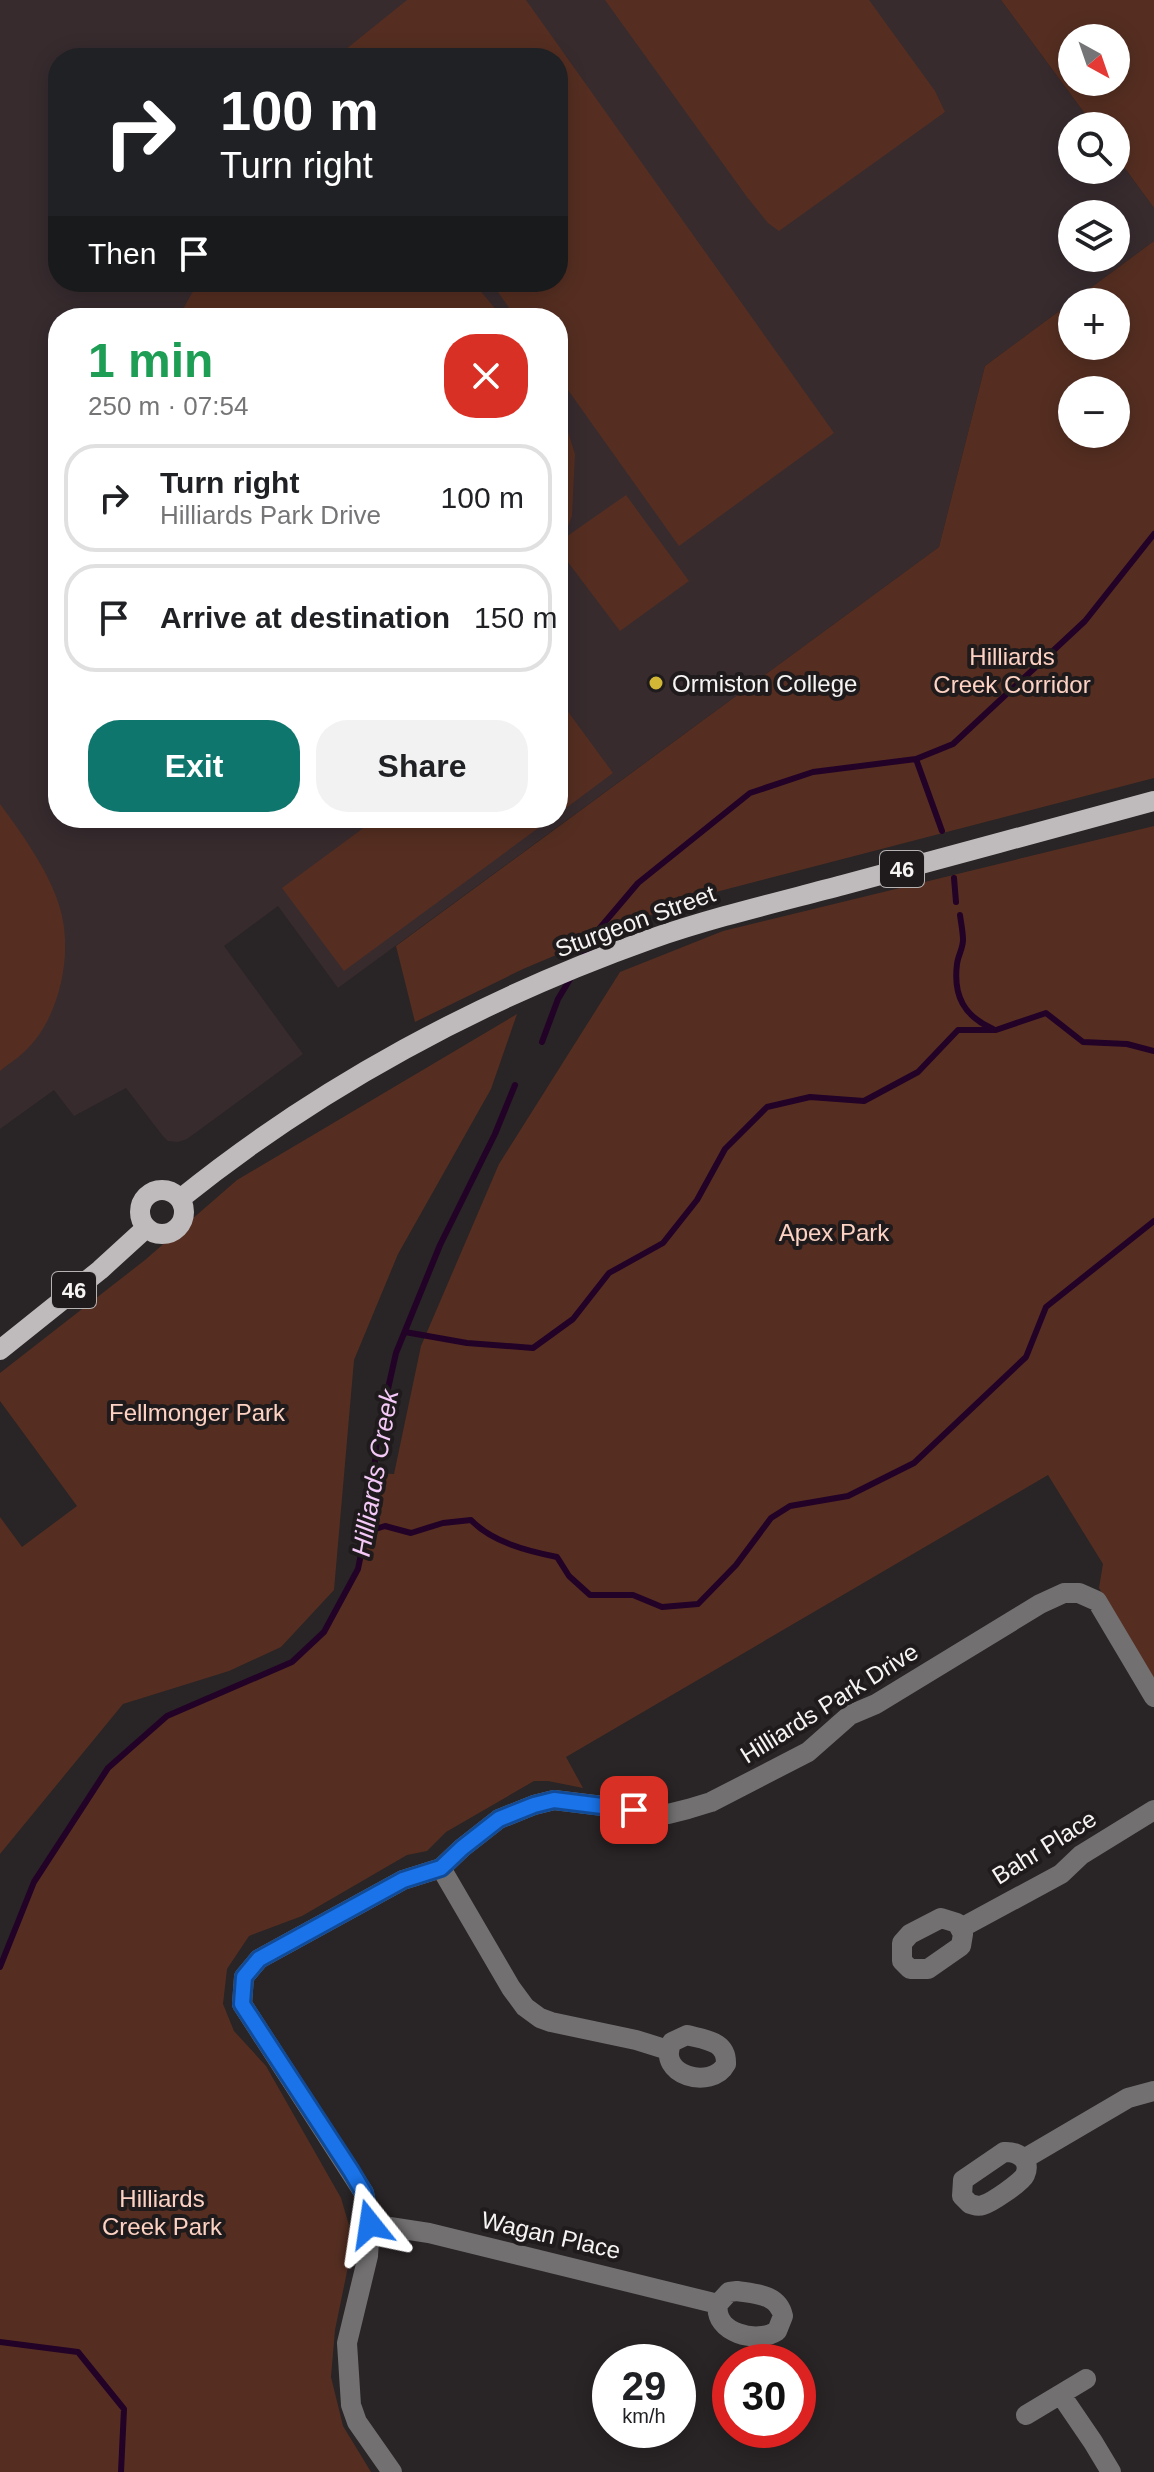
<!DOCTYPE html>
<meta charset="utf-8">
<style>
:root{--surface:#fff;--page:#f2f2f2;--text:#202124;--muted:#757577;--line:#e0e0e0;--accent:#0f766e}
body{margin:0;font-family:Helvetica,sans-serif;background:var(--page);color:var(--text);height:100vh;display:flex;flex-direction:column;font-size:30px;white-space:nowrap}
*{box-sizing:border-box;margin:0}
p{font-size:26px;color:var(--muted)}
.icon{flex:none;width:44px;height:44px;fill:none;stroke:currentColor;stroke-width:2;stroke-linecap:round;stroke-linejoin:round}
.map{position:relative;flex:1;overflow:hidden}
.drawer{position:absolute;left:48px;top:308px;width:520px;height:520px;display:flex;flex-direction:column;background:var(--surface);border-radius:32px;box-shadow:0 4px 20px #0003}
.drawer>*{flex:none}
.hud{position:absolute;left:48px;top:48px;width:520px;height:244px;border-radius:32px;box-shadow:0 4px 20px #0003;background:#202124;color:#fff;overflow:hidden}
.needle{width:52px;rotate:140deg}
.controls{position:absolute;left:1058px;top:24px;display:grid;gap:16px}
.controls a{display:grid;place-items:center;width:72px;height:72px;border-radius:50%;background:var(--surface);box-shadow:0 4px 20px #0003;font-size:40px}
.speed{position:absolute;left:592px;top:2344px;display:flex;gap:16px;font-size:40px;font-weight:700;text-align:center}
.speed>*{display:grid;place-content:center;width:104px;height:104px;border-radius:50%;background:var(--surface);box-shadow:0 4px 20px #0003;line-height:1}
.speed small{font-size:20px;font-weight:400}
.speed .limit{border:12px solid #d22;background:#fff;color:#111}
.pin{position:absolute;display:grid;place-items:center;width:68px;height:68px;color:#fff;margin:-34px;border-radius:16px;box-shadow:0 4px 12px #0006}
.me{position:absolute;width:88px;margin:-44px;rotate:345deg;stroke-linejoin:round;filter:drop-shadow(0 0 6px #0008)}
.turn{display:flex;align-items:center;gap:28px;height:168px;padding:0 40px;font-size:36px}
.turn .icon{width:104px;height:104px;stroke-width:2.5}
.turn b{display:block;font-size:56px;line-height:68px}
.then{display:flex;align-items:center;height:76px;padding:0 40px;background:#0003;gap:16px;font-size:30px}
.round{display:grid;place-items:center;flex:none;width:84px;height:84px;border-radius:32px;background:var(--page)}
.summary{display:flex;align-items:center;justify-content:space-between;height:136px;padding:0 40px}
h1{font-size:48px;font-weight:700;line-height:60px;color:#1e9e55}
.cta{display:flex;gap:16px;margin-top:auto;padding:16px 40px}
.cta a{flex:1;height:92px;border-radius:32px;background:var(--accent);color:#fff;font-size:32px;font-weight:700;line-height:92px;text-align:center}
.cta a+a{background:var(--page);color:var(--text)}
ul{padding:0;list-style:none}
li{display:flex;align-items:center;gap:24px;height:108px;margin:0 16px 12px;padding:0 24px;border:4px solid var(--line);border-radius:32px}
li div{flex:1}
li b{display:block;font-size:30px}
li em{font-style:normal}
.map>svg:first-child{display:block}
.built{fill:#372b2e;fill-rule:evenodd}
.green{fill:#552e21;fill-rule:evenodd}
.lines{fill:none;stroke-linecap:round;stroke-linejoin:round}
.stream{stroke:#230227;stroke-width:6}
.minor{stroke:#727071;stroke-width:20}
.major{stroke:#bfbbbd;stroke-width:20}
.route-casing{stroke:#114b97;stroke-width:20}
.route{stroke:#1a73e8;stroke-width:14}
.poi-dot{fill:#d2b736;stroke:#1f1b1c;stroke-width:3}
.labels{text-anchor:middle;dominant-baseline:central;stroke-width:8;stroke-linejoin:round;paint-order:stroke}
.shield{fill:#1f1b1c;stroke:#b6b2b2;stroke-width:2}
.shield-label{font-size:22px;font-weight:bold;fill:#f6f3f3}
.park-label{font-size:24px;fill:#fdd2c3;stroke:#1f1b1c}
.poi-label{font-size:24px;fill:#f6f3f3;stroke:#1f1b1c;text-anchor:start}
.street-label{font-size:24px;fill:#f6f3f3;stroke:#1f1b1c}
.water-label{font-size:26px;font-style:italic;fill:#f4c8f7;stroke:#1f1b1c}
</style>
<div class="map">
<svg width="1154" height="2472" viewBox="0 0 1154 2472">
<rect width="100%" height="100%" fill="#292425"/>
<path class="built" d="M 0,0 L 1001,0 L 1094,126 L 1072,126 L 1072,170 L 1116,170 L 1116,156 L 1154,208 L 1154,241 L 985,366 L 939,547 L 338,988 L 278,906 L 224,946 L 303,1054 L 187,1139 L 178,1142 L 168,1141 L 162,1135 L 126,1088 L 74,1116 L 54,1090 L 0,1129 ZM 58,58 L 558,58 L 558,282 L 58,282 ZM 1072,214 L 1116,214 L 1116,258 L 1072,258 ZM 58,318 L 558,318 L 558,818 L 58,818 Z"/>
<path class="green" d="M 407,0 L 526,0 L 834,433 L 679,546 L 558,376 L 558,318 L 516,318 L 491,282 L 558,282 L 558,58 L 335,58 Z
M 605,0 L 869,0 L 935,91 L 945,112 L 779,231 L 768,223 L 747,197 Z
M 1001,0 L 1154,0 L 1154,208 L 1116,156 L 1116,126 L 1094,126 ZM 1072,38 L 1116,38 L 1116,82 L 1072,82 Z
M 1154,241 L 1154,778 L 689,899 L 523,969 L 415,1022 L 396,946 L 939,547 L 985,366 ZM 1072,302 L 1116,302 L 1116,346 L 1072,346 ZM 1072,390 L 1116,390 L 1116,434 L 1072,434 Z
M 203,282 L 473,282 L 503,318 L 178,318 L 192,293 Z
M 558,400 L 575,454 L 572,516 L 563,539 L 626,495 L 689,581 L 620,631 L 558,549 Z
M 558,698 L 613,773 L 558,814 Z
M 0,804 C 23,835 54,878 62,916 C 72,960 58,1021 24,1052 C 17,1059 8,1064 0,1071 Z
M 377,818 L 552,818 L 344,971 L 282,888 Z
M 1154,826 L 1154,1679 L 1099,1588 L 1103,1564 L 1048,1475 L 566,1757 L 583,1788 L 548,1781 L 534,1781 L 446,1832 L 427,1851 L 407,1855 L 302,1916 L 249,1936 L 227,1969 L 223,2004 L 234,2031 L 266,2066 L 341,2198 L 349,2225 L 351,2252 L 335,2330 L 331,2377 L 343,2426 L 371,2472 L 0,2472 L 0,1967 L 34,1882 L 108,1768 L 167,1716 L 292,1662 L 324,1632 L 358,1569 L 371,1506 L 374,1473 L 394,1474 L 421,1346 L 499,1164 L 620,972 L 723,931 Z
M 517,1014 L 491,1089 L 398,1254 L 354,1360 L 334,1590 L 281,1647 L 229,1671 L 123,1704 L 0,1854 L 0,1517 L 22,1547 L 77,1506 L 0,1401 L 0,1373 L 145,1260 L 237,1180 Z"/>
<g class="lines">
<path class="stream" d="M 916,759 L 942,831
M 954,878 L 956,902
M 960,915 C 961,923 963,932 963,940 C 963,948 958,956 957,964 C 953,996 964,1016 993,1029
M 582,959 L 599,929 L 638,883 L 750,793 L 813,772 L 916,759 L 953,744 L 1085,621 L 1154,534
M 542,1042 L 558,999 L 572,976
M 405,1332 L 467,1343 L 533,1348 L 573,1319 L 609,1273 L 663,1243 L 697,1200 L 725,1149 L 767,1107 L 810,1097 L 864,1101 L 918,1072 L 958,1030 L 996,1030 L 1046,1013 L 1083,1042 L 1127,1044 L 1154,1051
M 366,1532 L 385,1526 L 411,1533 L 443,1523 L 471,1520 C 492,1542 527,1551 557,1557 L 569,1576 L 590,1595 L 633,1595 L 662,1607 L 698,1604 L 736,1565 L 771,1518 L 790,1506 L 848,1496 L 914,1463 L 1026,1357 L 1046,1307 L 1154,1221
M 0,1967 L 34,1882 L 108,1768 L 167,1716 L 292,1662 L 324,1632 L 358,1569 L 371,1506 L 377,1438 L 396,1353 L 440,1245 L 495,1134 L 515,1085
M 0,2342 L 78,2352 L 124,2409 L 121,2472"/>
<path class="minor" d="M 441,1868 L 511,1988 L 525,2007 L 540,2018 L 551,2022 L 636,2040 L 668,2050
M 941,1918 L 957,1923 L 963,1934 L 961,1946 L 928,1969 L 910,1969 L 902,1961 L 902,1943 L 910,1934 Z
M 961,1928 L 1061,1874 L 1081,1855 L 1154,1810
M 687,2035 C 706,2040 727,2041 726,2064 C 712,2091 655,2075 672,2042 Z
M 1004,2152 C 1017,2151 1032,2160 1025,2175 C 1022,2182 991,2203 983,2205 C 977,2207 975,2205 970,2204 L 962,2196 L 963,2180 Z
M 1024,2159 L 1128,2098 L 1154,2091
M 370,2224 L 429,2233 L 718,2304
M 737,2291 C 756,2294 778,2294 783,2316 L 777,2331 C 757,2344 713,2333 718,2304 L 729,2292 Z
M 1061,2395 L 1093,2442 L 1111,2472
M 1026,2415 L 1086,2379
M 392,2472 L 357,2422 L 351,2405 L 347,2343 L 368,2256 L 370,2224 L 364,2193 L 242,2004 L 244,1977 L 259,1959 L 403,1880 L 441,1868 L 462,1848 L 499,1819 L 534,1805 L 554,1800 L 668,1814 L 688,1809 L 711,1802 L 808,1752 L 850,1715 L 876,1704 L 1040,1604 L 1064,1593 L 1079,1593 L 1097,1601 L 1154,1697"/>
<path class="major" d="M140 1212a22 22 0 1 1 44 0a22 22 0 1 1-44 0Z
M 180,1199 C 320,1086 482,999 651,939 C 714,917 779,902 843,885 C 947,857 1050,829 1154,801
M 0,1350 L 100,1270 L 146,1228"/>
</g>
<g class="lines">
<defs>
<path id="route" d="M 370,2224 L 364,2193 L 351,2171 L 242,2004 L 244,1977 L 259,1959 L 403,1880 L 441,1868 L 462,1848 L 499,1819 L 534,1805 L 554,1800 L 634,1810"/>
</defs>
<use href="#route" class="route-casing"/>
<use href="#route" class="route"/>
</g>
<circle class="poi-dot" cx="656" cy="683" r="8"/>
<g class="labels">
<g class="shield">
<rect x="880" y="851" width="44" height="36" rx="6"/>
<rect x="52" y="1272" width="44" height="36" rx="6"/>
</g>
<g class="shield-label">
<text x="902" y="869">46</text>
<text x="74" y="1290">46</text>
</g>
<g class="park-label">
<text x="1012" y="656">Hilliards<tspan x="1012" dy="28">Creek Corridor</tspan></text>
<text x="834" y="1232">Apex Park</text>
<text x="197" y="1412">Fellmonger Park</text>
<text x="162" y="2198">Hilliards<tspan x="162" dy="28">Creek Park</tspan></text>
</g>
<g class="poi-label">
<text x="672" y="683">Ormiston College</text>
</g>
<g class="street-label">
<text transform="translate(635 921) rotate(-20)">Sturgeon Street</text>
<text transform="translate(829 1703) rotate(-32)">Hilliards Park Drive</text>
<text transform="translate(1044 1847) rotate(-32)">Bahr Place</text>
<text transform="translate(551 2235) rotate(13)">Wagan Place</text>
</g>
<g class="water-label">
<text transform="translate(375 1473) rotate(-80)">Hilliards Creek</text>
</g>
</g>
</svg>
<div class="controls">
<a><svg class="needle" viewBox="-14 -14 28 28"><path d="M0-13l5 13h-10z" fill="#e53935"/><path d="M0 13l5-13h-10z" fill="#757577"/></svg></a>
<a><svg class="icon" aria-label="search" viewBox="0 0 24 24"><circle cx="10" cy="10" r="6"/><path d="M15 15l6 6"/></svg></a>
<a><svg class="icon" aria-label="layers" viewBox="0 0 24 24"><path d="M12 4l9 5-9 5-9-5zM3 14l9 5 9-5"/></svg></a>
<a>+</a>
<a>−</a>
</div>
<div class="speed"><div>29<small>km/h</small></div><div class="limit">30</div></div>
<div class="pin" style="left:634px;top:1810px;background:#d93025"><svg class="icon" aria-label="arrive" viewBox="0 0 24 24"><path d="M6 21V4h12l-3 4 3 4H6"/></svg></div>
<svg class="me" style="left:370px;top:2224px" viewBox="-20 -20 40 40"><path d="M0-17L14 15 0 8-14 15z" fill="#1a73e8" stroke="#fff" stroke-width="4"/></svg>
<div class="hud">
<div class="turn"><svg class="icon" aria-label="right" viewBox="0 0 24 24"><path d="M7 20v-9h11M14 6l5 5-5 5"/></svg><div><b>100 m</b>Turn right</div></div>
<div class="then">Then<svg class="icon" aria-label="arrive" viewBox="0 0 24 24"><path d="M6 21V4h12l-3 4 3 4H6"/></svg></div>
</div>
<section class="drawer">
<div class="summary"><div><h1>1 min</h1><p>250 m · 07:54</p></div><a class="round" style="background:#d93025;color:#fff"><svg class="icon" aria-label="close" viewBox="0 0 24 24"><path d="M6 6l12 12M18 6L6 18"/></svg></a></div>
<ul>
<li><svg class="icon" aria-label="right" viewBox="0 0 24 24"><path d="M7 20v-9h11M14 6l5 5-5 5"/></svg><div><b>Turn right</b><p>Hilliards Park Drive</p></div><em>100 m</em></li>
<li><svg class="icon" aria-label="arrive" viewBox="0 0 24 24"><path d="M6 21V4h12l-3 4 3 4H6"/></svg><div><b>Arrive at destination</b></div><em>150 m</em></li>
</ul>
<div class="cta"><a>Exit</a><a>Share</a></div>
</section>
</div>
